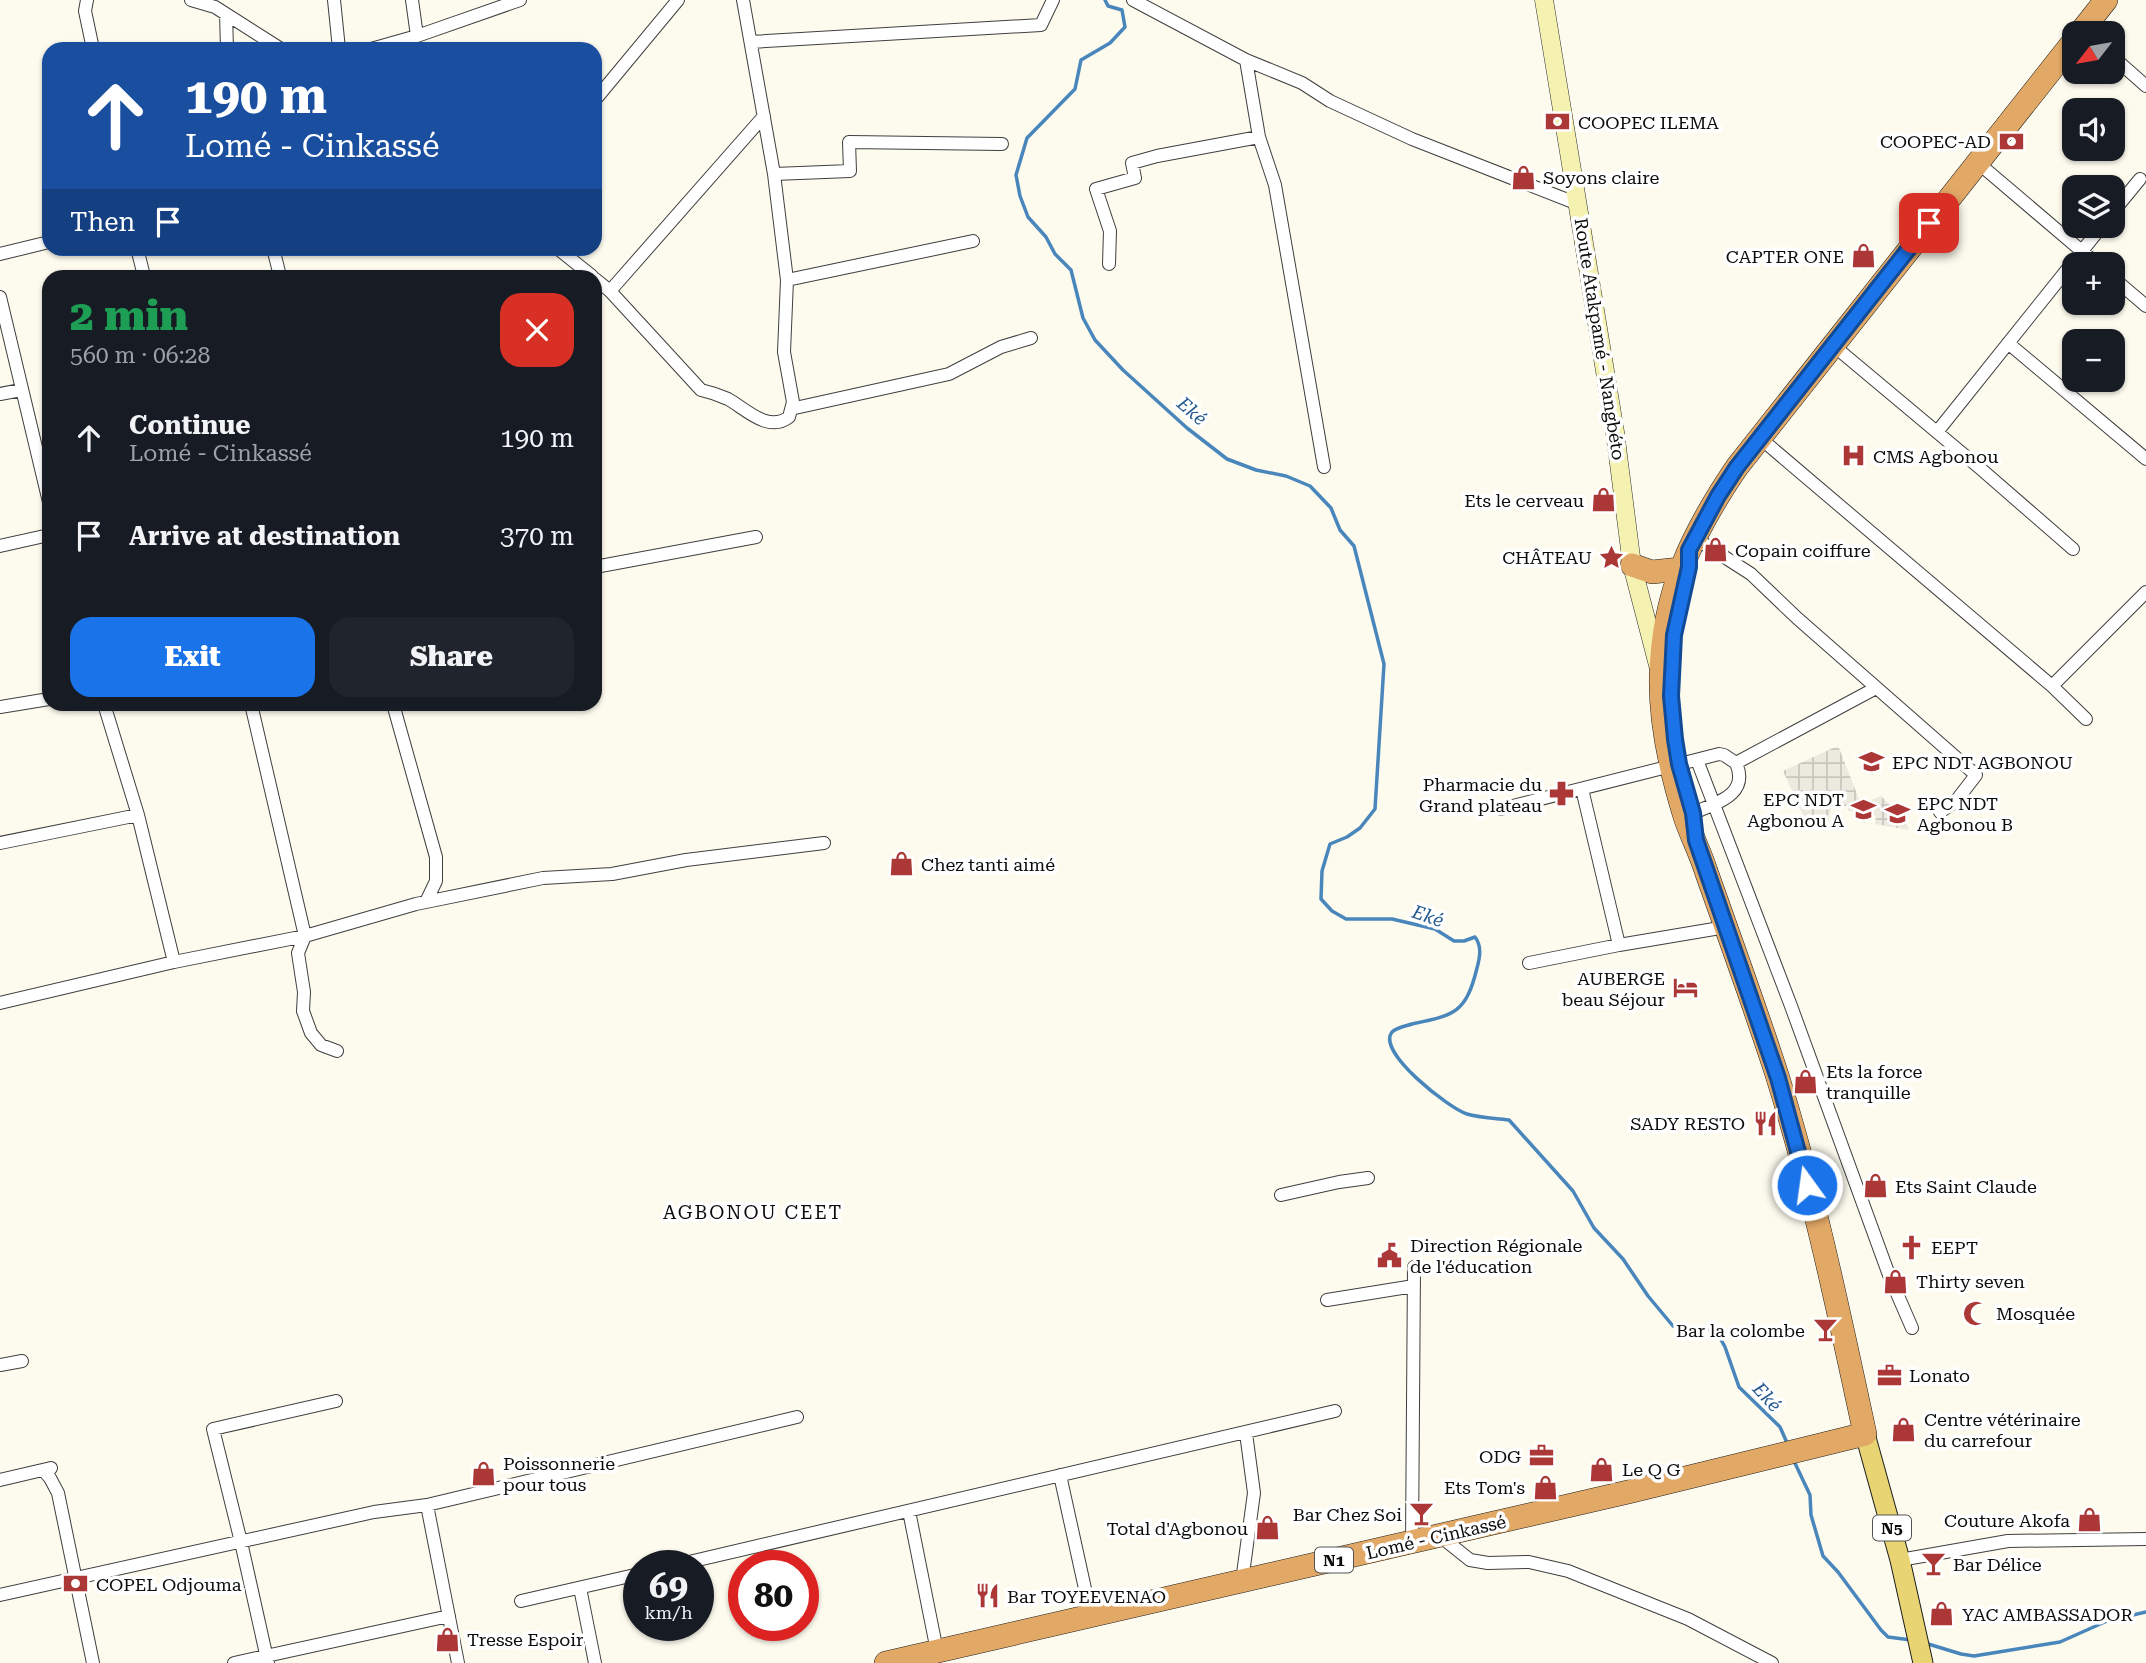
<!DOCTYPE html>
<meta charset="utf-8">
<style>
:root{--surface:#171b24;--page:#20242c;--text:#f1f3f6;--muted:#9ea1a6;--accent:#1a73e8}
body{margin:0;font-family:"Roboto Serif",serif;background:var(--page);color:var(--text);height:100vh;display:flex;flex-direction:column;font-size:26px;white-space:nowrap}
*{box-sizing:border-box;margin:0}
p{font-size:23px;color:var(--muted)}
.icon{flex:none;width:38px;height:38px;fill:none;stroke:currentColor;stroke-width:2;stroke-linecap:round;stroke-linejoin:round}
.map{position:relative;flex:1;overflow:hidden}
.side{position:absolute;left:42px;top:270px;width:560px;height:441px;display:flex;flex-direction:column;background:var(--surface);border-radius:21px;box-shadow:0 2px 5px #0004}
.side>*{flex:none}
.banner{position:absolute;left:42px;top:42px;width:560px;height:214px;border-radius:21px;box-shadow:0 2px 5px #0004;background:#1a4fa0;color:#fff;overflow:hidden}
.needle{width:46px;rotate:239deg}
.buttons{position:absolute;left:2062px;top:21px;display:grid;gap:14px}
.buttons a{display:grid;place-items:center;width:63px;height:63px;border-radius:14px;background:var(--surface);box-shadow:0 2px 5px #0004;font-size:35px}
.speed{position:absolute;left:623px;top:1550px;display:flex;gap:14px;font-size:35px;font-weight:700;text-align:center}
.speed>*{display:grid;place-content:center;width:91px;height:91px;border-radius:50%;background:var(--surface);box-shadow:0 2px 5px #0004;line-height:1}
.speed small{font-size:18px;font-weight:400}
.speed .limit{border:10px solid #d22;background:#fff;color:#111}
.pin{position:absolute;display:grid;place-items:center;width:60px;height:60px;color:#fff;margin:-30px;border-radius:14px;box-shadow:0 4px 10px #0006}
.me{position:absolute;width:77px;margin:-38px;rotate:346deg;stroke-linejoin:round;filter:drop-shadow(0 0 5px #0008)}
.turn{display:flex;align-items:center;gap:24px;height:147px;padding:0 28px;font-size:32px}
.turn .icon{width:91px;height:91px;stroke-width:2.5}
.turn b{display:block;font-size:49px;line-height:60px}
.then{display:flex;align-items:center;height:66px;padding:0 28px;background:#0003;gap:14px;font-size:26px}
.round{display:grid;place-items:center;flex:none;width:74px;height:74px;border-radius:21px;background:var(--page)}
.overview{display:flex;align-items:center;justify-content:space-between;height:119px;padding:0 28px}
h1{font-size:42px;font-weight:800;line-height:52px;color:#1e9e55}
.primary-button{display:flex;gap:14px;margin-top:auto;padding:14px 28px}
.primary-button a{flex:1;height:80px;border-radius:21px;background:var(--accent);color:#fff;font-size:28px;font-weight:800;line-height:80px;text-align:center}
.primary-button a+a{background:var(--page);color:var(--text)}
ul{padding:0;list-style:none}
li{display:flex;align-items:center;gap:21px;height:98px;padding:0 28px}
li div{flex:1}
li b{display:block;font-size:26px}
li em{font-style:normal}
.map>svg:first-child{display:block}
.plaza{fill:url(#plaza-grid)}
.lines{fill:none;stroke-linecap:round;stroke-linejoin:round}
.stream{stroke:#4986bc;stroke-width:3.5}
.street-casing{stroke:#3f3f3f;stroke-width:14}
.secondary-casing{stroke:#2e2e2e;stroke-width:19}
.primary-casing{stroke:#1d1d1d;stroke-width:21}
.highway-casing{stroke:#1d1d1d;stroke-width:24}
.street{stroke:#fff;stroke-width:12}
.secondary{stroke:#f5f2b1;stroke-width:18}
.primary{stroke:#e8d473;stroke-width:19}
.highway{stroke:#e2a866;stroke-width:23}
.route-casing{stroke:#114b97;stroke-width:18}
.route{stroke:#1a73e8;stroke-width:12}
.labels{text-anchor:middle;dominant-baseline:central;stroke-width:7;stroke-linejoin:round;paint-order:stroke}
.shield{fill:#fff;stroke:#555;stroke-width:2}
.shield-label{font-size:16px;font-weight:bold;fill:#0c0c0c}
.poi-label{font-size:18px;fill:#0c0c0c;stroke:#fff;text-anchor:start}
.street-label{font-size:18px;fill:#0c0c0c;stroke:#fff}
.water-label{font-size:19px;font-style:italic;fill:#25598f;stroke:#fff}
.neighbourhood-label{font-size:19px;letter-spacing:2px;fill:#0c0c0c;stroke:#fff}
</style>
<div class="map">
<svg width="2146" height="1663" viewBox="0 0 2146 1663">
<defs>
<pattern id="plaza-grid" width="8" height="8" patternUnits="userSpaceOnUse" patternTransform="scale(1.75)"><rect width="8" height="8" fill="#ece9de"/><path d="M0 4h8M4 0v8" fill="none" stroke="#c9c7bd"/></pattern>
</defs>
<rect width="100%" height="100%" fill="#fdfbee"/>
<path class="plaza" d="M 1835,747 L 1839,748 L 1861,804 L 1879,797 L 1880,795 L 1898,813 L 1904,815 L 1909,830 L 1875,824 L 1876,816 L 1848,811 L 1848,807 L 1832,804 L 1828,824 L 1820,829 L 1803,815 L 1783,771 Z"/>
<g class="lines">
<path class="stream" d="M 1105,0 L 1108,6 L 1122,10 L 1125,27 L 1110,43 L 1081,60 L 1075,89 L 1027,138 L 1016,175 L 1020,196 L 1028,217 L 1046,237 L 1055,254 L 1071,270 L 1083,318 L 1095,340 L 1123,370 L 1187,428 L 1227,459 L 1256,470 L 1286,476 L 1310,486 L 1331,508 L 1340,530 L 1354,546 L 1384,664 L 1375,809 L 1360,828 L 1347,837 L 1330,844 L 1322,871 L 1321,899 L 1332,911 L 1346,919 L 1392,919 L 1435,929 L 1454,941 L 1464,941 L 1475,937 C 1482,946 1480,957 1477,968 C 1466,1013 1455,1015 1412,1024 C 1406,1026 1397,1027 1392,1032 C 1376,1052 1450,1109 1467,1114 C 1480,1118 1496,1118 1509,1120 L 1573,1191 L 1594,1228 L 1623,1259 L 1648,1296 L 1673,1326 L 1689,1329 L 1707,1329 L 1718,1334 L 1725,1347 L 1739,1387 L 1780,1427 L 1788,1445
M 1793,1459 L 1810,1495 L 1811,1515 L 1823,1556 L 1838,1572 L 1881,1630 L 1888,1637 L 1911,1640
M 1925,1643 L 1961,1654 L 1974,1656 L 2060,1642 L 2107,1621 L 2146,1612"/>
<defs>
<path id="street" d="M 87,0 L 85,11 L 93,49
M 191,0 L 215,7 L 281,49
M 334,0 L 339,49
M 412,0 L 417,36
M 1133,0 L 1246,60 L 1302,83 L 1330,101 L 1412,139 L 1578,204
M 226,14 L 227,49
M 751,42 L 1041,25 L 1053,0
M 371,49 L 417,36 L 520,0
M 2112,56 L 2146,86
M 1246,60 L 1259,137 L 1275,185 L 1324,467
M 595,100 L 678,0
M 1977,162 L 2097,264
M 774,174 L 850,171 L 849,142 L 1002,144
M 2112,213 L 2140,179
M 137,248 L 144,276
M 273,248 L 280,276
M 557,248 L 592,276
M 0,254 L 49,242
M 1109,264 L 1110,231 L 1096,189 L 1135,178 L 1132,163 L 1157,156 L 1259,137
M 2112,277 L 2146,306
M 595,279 L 610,291 L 701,390 C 710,392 719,395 728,399 C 746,409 768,433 789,417 L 793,402 L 784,352 L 787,280 L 774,174 L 743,0
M 787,280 L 973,241
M 610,291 L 764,116
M 0,297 L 49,502
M 2008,343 L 2146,459
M 1834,346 L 1981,469 L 2073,549
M 0,394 L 21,390
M 795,408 L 949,374 L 1001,347 L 1031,338
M 1937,432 L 2102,226
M 1760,438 L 2052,686 L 2086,719
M 1695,538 L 1751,574 L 1797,618 L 1976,775 L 1956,801 L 1940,812
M 0,546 L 49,535
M 595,567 L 756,537
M 2052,686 L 2146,592
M 104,704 L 138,815 L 174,962
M 251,704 L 305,936 L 298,953 L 304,992 L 303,1011 L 311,1033 L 321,1045 L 337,1051
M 393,704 L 436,857 L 436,881 L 426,902
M 0,707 L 49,699
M 1697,760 L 1791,1006 L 1889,1275 L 1912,1328
M 1680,764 L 1719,754 L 1724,755 L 1736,763 L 1876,688
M 1582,789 L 1619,945
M 1501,809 L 1671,766
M 1693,813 C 1716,803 1750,795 1736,763
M 0,843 L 138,815
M 1529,963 L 1619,945 L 1726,927
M 0,1003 L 174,962 L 305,936 L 416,904 L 543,878 L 612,874 L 686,860 L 824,843
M 1281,1195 L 1339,1182 L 1368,1178
M 1327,1300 L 1414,1286
M 0,1365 L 22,1361
M 43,1470 L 50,1478 L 58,1493 L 93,1663
M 1060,1475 L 1091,1616
M 0,1480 L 51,1468
M 427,1505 L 458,1663
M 909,1511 L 937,1651
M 1440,1536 L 1470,1560 L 1488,1563 L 1529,1562 L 1568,1571 L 1688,1619 L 1772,1663
M 1412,1543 L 1414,1267
M 1900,1560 L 2008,1541 L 2146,1539
M 672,1566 L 1335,1411
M 1242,1581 L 1254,1493 L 1246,1433
M 580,1588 L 595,1663
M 0,1595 L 374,1512 L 427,1505 L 797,1417
M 521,1601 L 639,1574
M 234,1663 L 449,1616
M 268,1663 L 241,1542 L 213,1429 L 336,1401"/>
<path id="secondary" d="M 1544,0 L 1615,432 L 1632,565 L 1658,665"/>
<path id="primary" d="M 1865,1434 L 1900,1560 L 1923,1663"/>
<path id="highway" d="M 2080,33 L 2106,0
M 1632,565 L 1652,572 L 1680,569
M 886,1663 L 1628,1492 L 1865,1434 C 1839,1314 1814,1193 1777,1075 C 1755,1007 1730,939 1706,871 C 1700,852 1691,835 1685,817 C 1671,772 1660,724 1661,677 C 1662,595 1692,533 1737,467 L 2074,41"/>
</defs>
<use href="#street" class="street-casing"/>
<use href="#secondary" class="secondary-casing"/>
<use href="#primary" class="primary-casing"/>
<use href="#highway" class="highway-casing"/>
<use href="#street" class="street"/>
<use href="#secondary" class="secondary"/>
<use href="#primary" class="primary"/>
<use href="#highway" class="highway"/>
</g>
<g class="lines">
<defs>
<path id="route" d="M 1807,1185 L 1778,1078 L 1696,840 L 1693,813 L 1679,764 L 1675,739 L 1671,696 L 1674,635 L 1689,567 L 1689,550 L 1718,496 L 1737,467 L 1929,223"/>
</defs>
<use href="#route" class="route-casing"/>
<use href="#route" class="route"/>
</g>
<defs>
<symbol id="bank-bare" viewBox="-9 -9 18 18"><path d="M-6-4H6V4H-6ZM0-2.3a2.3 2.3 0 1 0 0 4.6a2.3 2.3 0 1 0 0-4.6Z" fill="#ab3836" stroke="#fff" stroke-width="2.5" paint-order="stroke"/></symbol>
<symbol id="shop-bare" viewBox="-9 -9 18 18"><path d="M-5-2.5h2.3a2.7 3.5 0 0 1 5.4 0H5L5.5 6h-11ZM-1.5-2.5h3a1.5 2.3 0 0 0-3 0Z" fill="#ab3836" stroke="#fff" stroke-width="2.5" paint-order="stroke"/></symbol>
<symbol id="hospital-bare" viewBox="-9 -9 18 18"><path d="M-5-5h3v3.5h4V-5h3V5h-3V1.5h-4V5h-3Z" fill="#ab3836" stroke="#fff" stroke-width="2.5" paint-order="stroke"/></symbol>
<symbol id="sight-bare" viewBox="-9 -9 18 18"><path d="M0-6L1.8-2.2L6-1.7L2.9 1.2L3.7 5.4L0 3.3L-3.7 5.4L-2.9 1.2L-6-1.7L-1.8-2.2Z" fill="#ab3836" stroke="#fff" stroke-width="2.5" paint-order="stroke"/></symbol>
<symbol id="school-bare" viewBox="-9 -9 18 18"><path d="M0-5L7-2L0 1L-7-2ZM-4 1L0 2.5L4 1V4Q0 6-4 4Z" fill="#ab3836" stroke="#fff" stroke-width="2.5" paint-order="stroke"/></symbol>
<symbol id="pharmacy-bare" viewBox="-9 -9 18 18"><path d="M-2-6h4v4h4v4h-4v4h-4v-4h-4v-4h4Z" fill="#ab3836" stroke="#fff" stroke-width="2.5" paint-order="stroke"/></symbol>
<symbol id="hotel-bare" viewBox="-9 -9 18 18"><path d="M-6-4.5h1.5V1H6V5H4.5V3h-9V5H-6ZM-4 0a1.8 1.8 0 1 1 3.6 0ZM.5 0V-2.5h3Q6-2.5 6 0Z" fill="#ab3836" stroke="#fff" stroke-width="2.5" paint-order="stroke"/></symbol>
<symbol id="restaurant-bare" viewBox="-9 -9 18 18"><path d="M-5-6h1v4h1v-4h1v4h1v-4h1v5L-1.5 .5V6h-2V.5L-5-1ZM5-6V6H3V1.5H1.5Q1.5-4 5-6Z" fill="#ab3836" stroke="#fff" stroke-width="2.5" paint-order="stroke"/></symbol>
<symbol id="church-bare" viewBox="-9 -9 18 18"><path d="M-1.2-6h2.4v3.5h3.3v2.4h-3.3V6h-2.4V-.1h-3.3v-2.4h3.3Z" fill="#ab3836" stroke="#fff" stroke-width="2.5" paint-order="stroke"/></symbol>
<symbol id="civic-bare" viewBox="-9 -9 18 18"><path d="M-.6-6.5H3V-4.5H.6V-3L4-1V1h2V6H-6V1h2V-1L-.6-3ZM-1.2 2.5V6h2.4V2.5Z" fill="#ab3836" stroke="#fff" stroke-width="2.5" paint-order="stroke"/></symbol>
<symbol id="mosque-bare" viewBox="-9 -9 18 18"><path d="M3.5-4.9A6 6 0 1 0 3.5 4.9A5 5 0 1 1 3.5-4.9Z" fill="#ab3836" stroke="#fff" stroke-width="2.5" paint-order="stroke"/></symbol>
<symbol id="bar-bare" viewBox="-9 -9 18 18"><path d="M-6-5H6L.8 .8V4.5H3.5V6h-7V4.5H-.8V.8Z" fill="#ab3836" stroke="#fff" stroke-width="2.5" paint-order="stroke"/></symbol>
<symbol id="office-bare" viewBox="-9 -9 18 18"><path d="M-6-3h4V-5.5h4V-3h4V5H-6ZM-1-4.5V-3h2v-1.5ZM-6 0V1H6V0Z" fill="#ab3836" stroke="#fff" stroke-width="2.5" paint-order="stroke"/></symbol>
</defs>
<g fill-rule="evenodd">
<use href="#bank-bare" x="1540" y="104" width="35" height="35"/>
<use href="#bank-bare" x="1994" y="124" width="35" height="35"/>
<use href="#shop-bare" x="1506" y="160" width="35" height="35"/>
<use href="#shop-bare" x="1846" y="238" width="35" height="35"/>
<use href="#hospital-bare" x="1836" y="438" width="35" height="35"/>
<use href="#shop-bare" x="1586" y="482" width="35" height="35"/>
<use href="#shop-bare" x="1698" y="532" width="35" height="35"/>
<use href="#sight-bare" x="1594" y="540" width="35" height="35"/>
<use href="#school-bare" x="1854" y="744" width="35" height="35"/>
<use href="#pharmacy-bare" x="1544" y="776" width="35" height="35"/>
<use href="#school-bare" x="1846" y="792" width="35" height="35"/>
<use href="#school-bare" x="1880" y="796" width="35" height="35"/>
<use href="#shop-bare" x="884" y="846" width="35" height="35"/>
<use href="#hotel-bare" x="1668" y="970" width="35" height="35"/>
<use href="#shop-bare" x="1788" y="1064" width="35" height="35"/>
<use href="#restaurant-bare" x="1748" y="1106" width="35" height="35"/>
<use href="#shop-bare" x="1858" y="1168" width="35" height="35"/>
<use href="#church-bare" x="1894" y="1230" width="35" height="35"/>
<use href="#civic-bare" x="1372" y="1238" width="35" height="35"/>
<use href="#shop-bare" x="1878" y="1264" width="35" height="35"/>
<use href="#mosque-bare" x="1958" y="1296" width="35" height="35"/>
<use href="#bar-bare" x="1808" y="1312" width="35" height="35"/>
<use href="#office-bare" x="1872" y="1358" width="35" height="35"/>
<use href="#shop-bare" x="1886" y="1412" width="35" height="35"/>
<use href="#office-bare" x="1524" y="1438" width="35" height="35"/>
<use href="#shop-bare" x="1584" y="1452" width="35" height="35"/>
<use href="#shop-bare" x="466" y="1456" width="35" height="35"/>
<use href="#shop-bare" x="1528" y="1470" width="35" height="35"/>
<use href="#bar-bare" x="1404" y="1496" width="35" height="35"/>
<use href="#shop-bare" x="2072" y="1502" width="35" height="35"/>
<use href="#shop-bare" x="1250" y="1510" width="35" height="35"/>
<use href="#bar-bare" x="1916" y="1546" width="35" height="35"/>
<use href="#bank-bare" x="58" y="1566" width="35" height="35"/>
<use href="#restaurant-bare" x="970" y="1578" width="35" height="35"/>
<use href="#shop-bare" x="1924" y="1596" width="35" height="35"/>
<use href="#shop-bare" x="430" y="1622" width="35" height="35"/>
</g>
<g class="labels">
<g class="shield">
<rect x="1873" y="1515.5" width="38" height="25" rx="5"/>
<rect x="1315" y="1547.5" width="38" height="25" rx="5"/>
</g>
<g class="shield-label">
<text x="1892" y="1528">N5</text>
<text x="1334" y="1560">N1</text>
</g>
<g class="poi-label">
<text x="1578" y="122">COOPEC ILEMA</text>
<text x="1991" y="141" text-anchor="end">COOPEC-AD</text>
<text x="1543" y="177">Soyons claire</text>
<text x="1844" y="256" text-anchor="end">CAPTER ONE</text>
<text x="1873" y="456">CMS Agbonou</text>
<text x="1584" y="500" text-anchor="end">Ets le cerveau</text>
<text x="1735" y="550">Copain coiffure</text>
<text x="1592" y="557" text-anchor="end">CHÂTEAU</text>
<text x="1892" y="762">EPC NDT AGBONOU</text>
<text x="1542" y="784" text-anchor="end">Pharmacie du<tspan x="1542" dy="21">Grand plateau</tspan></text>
<text x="1844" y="799" text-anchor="end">EPC NDT<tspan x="1844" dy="21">Agbonou A</tspan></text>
<text x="1917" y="803">EPC NDT<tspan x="1917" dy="21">Agbonou B</tspan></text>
<text x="921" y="864">Chez tanti aimé</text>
<text x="1665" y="978" text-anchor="end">AUBERGE<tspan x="1665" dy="21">beau Séjour</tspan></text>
<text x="1826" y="1071">Ets la force<tspan x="1826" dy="21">tranquille</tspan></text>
<text x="1745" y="1123" text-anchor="end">SADY RESTO</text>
<text x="1895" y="1186">Ets Saint Claude</text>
<text x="1410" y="1245">Direction Régionale<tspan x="1410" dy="21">de l'éducation</tspan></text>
<text x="1931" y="1247">EEPT</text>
<text x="1916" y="1281">Thirty seven</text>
<text x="1996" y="1313">Mosquée</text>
<text x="1805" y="1330" text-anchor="end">Bar la colombe</text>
<text x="1909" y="1375">Lonato</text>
<text x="1924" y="1419">Centre vétérinaire<tspan x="1924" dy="21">du carrefour</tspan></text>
<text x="1521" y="1456" text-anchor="end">ODG</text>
<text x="503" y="1463">Poissonnerie<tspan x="503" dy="21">pour tous</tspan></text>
<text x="1622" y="1469">Le Q G</text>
<text x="1525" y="1487" text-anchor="end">Ets Tom's</text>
<text x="1402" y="1514" text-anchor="end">Bar Chez Soi</text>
<text x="2070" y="1520" text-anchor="end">Couture Akofa</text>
<text x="1248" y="1528" text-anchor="end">Total d'Agbonou</text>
<text x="1953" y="1564">Bar Délice</text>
<text x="96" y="1584">COPEL Odjouma</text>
<text x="1007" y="1596">Bar TOYEEVENAO</text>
<text x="1962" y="1614">YAC AMBASSADOR</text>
<text x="467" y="1639">Tresse Espoir</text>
</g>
<g class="street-label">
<text transform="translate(1600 339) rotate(81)">Route Atakpamé - Nangbéto</text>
<text transform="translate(1436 1537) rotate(-13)">Lomé - Cinkassé</text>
</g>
<g class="water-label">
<text transform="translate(1192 411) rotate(41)">Eké</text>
<text transform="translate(1428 916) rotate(19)">Eké</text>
<text transform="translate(1767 1397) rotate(47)">Eké</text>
</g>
<g class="neighbourhood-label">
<text x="753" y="1212">AGBONOU CEET</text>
</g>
</g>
</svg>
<div class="buttons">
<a><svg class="needle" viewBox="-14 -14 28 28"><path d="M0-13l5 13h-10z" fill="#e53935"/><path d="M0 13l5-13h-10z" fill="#9ea1a6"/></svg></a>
<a><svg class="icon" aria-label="sound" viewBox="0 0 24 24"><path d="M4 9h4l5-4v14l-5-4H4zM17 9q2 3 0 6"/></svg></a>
<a><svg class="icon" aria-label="layers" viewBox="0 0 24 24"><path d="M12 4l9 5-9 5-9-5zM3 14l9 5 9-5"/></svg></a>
<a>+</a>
<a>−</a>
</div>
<div class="speed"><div>69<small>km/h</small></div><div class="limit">80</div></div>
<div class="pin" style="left:1929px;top:223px;background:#d93025"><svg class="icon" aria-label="arrive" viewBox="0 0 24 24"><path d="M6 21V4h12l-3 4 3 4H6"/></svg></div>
<svg class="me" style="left:1807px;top:1185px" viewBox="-20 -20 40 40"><circle r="17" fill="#1a73e8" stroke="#fff" stroke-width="3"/><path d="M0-11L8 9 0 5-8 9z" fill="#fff"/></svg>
<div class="banner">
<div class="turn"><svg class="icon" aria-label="ahead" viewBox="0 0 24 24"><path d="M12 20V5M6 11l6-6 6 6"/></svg><div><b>190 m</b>Lomé - Cinkassé</div></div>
<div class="then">Then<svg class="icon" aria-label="arrive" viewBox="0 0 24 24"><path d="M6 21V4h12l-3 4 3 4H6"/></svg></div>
</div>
<section class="side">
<div class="overview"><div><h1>2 min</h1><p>560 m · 06:28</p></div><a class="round" style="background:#d93025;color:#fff"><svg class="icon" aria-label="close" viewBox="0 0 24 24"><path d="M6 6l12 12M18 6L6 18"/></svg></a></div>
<ul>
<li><svg class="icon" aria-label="ahead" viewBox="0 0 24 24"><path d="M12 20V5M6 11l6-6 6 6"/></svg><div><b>Continue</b><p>Lomé - Cinkassé</p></div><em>190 m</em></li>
<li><svg class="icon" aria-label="arrive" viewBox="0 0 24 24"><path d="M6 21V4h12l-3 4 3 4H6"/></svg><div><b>Arrive at destination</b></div><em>370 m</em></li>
</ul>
<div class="primary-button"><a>Exit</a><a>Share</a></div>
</section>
</div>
